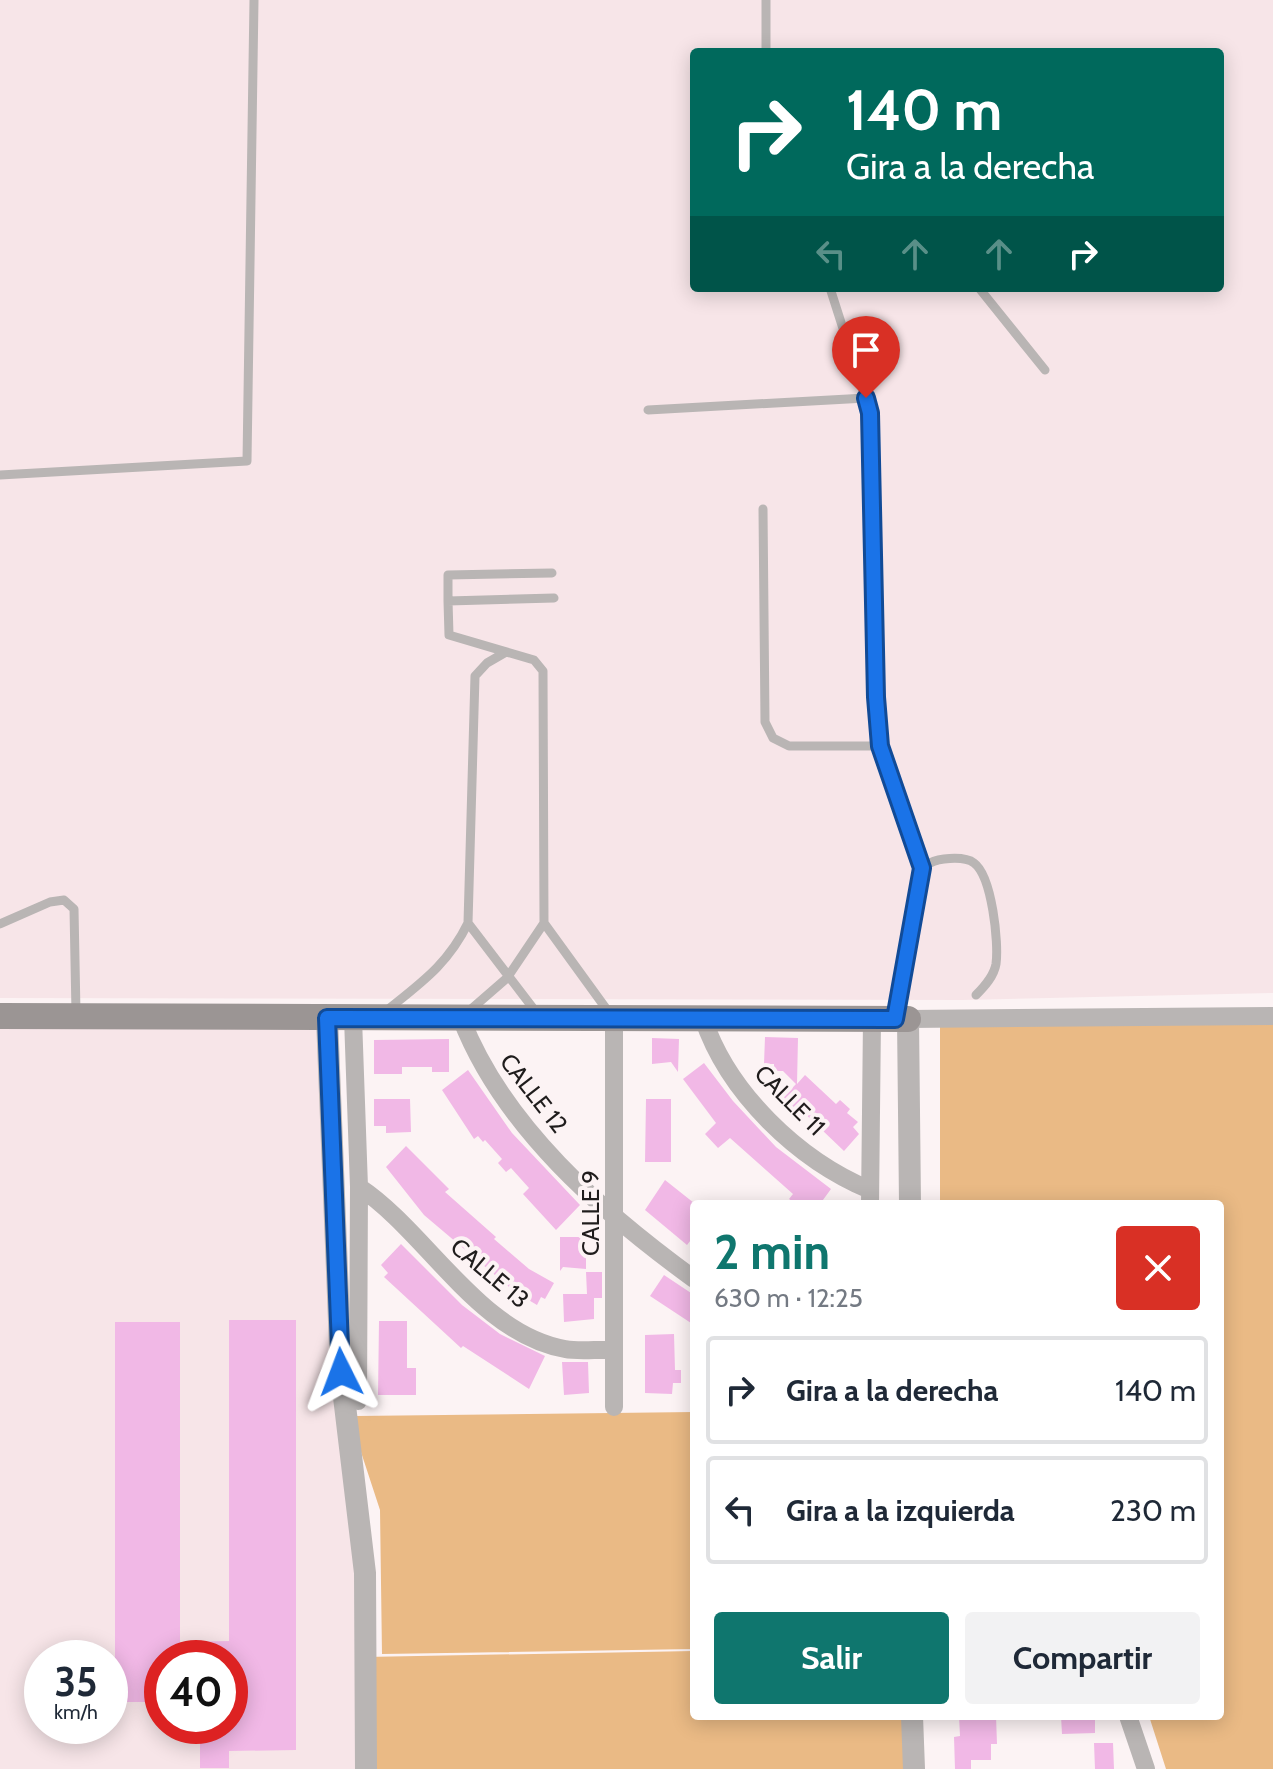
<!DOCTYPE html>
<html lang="es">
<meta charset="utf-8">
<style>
:root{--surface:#fff;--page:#f2f2f3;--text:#1f2937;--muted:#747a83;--line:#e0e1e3;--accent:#0f766e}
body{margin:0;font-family:Cabin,sans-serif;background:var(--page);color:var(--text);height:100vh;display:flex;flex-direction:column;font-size:30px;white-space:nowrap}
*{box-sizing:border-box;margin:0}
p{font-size:26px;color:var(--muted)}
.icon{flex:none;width:44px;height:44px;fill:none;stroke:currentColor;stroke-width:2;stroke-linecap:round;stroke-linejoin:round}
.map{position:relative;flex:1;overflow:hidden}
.side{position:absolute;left:690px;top:1200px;width:534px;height:520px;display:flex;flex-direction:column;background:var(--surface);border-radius:8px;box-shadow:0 4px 20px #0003}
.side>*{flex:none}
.banner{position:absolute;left:690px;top:48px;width:534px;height:244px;border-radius:8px;box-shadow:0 4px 20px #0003;background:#00695c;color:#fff;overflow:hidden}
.speed{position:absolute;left:24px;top:1640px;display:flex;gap:16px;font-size:40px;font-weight:700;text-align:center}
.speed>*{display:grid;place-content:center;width:104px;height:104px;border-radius:50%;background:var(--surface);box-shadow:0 4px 20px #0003;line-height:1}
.speed small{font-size:20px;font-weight:400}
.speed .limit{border:12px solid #d22;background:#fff;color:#111}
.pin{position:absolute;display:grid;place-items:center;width:68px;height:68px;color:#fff;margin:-82px -34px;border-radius:50% 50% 50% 0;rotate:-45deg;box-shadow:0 0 8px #0007}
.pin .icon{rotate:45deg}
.me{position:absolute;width:88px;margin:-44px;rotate:357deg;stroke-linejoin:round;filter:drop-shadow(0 0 6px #0008)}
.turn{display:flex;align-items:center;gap:28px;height:168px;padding:0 24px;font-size:36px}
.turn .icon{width:104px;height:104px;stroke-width:2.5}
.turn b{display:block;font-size:56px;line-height:68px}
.lanes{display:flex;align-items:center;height:76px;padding:0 24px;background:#0003;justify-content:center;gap:40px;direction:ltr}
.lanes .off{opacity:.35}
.round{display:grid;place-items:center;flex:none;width:84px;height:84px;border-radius:8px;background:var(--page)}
.summary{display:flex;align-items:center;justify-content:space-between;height:136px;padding:0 24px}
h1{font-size:48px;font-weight:700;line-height:60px;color:var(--accent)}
.primary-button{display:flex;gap:16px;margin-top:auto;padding:16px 24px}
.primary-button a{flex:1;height:92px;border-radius:8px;background:var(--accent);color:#fff;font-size:32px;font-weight:700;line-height:92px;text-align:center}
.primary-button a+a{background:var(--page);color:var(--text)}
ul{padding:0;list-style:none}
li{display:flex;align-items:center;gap:24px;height:108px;margin:0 16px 12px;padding:0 8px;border:4px solid var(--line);border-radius:8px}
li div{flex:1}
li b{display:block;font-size:30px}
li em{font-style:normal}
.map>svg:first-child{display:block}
.built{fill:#f7e5e8;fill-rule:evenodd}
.green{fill:#eaba85}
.building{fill:#f1b8e6}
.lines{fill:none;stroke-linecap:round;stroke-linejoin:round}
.service{stroke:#b9b5b4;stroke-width:9}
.minor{stroke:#b9b5b4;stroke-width:18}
.tertiary{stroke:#b9b5b4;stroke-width:22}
.secondary{stroke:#9b9594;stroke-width:26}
.route-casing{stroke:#114b97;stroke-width:20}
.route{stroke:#1a73e8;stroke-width:14}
.labels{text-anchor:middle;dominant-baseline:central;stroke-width:8;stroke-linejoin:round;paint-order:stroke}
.street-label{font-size:24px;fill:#1f1c1c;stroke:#fcf3f4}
</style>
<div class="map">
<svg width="1273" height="1769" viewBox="0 0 1273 1769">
<rect width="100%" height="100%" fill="#fcf3f4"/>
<path class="built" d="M 0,0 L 1273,0 L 1273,993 L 962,1000 L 0,998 ZM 694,52 L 1220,52 L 1220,288 L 694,288 Z
M 0,1016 L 327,1018 L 366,1769 L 0,1769 ZM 42,1658 L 110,1658 L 110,1726 L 42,1726 ZM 162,1658 L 230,1658 L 230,1726 L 162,1726 Z"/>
<path class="green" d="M 1273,1024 L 1273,1769 L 1166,1769 L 1149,1716 L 1220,1716 L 1220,1204 L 940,1204 L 940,1026 Z
M 694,1412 L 694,1649 L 382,1654 L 380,1510 L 360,1449 L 356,1416 Z
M 694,1651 L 694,1716 L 912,1716 L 914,1769 L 366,1769 L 365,1657 Z"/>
<path class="building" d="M 765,1037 L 798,1038 L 797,1084 L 805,1075 L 836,1104 L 840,1100 L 850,1109 L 847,1113 L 858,1122 L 853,1127 L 859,1134 L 844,1151 L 799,1108 L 796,1111 L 783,1098 L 796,1084 L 783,1071 L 774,1071 L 774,1064 L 764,1064 Z
M 652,1038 L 679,1039 L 678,1072 L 671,1062 L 652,1064 Z
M 449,1039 L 449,1072 L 432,1072 L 432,1067 L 402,1067 L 402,1074 L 374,1074 L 374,1040 Z
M 704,1063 L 733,1101 L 776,1147 L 831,1189 L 820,1204 L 796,1204 L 789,1199 L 793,1194 L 730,1138 L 718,1148 L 705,1134 L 716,1123 L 683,1079 Z
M 468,1070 L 512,1133 L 580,1205 L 556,1230 L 523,1194 L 529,1188 L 511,1168 L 506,1172 L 498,1163 L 502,1159 L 485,1140 L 483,1142 L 478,1136 L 474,1139 L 442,1090 Z
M 374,1099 L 410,1099 L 411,1132 L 386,1133 L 386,1126 L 374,1126 Z
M 646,1099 L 671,1099 L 671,1162 L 645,1162 Z
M 406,1146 L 449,1189 L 445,1192 L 496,1237 L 494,1239 L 529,1269 L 554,1283 L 545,1299 L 541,1297 L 537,1305 L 515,1292 L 424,1215 L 386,1167 Z
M 665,1180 L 694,1203 L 694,1236 L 687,1245 L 645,1210 Z
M 560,1237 L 586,1237 L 586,1269 L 563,1267 L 560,1271 Z
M 401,1244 L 462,1305 L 500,1334 L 545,1356 L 529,1389 L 463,1346 L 461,1348 L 384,1277 L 388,1273 L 381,1265 Z
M 586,1272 L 602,1272 L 602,1298 L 594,1298 L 594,1319 L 564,1322 L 563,1294 L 587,1294 Z
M 664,1275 L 694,1295 L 694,1325 L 650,1296 Z
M 229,1320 L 296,1320 L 296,1750 L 229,1751 L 229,1768 L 200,1768 L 200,1726 L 230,1726 L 230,1658 L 162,1658 L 162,1702 L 115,1702 L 115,1322 L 180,1322 L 180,1642 L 229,1641 Z
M 379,1321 L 407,1321 L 407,1368 L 416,1368 L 416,1395 L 378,1395 Z
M 674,1334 L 675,1370 L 681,1370 L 681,1383 L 673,1383 L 672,1394 L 645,1393 L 645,1335 Z
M 562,1362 L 588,1362 L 589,1393 L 564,1395 Z
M 959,1716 L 996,1716 L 997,1744 L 991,1744 L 991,1760 L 971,1760 L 971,1769 L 955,1769 L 954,1737 L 960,1736 Z
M 1061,1716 L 1095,1716 L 1095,1733 L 1062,1734 Z
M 1094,1743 L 1113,1743 L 1114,1769 L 1095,1769 Z"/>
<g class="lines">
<path class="service" d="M 766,52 L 766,0
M 830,288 L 870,413 L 876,697 L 880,746 L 922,868
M 979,288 L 1045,370
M 648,410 L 866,398
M 0,475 L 247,461 L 254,0
M 763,509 L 765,722 L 773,738 L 789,746 L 880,746
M 448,601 L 448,575 L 552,573
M 468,923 L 536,1012
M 544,923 L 543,671 L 534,660 L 449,635 L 448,601 L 554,598
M 0,924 L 50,902 L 64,900 L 74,909 L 76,1013
M 386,1011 C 422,982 448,964 468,923 L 475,676 L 487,663 L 506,652
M 469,1011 L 507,978 L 544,923 L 610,1014
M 895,1015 L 917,880 C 922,866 929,861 944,859 C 953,858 966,857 974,863 C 992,876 999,943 996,964 C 994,976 985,986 976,995"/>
<path class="minor" d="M 353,1018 L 359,1187 L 358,1401
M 461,1018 C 503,1127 602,1212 694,1279
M 703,1018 C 728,1093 798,1160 870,1190
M 908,1019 L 1273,1016
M 359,1187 C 426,1231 479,1334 565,1349 C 580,1352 598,1349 614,1350
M 870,1204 L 872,1019
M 614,1407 L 614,1019
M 1128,1716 L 1146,1769"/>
<path class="tertiary" d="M 327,1018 L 341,1372 L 365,1573 L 366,1769
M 908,1019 L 910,1204
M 912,1716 L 914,1769"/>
<path class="secondary" d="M 0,1016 L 908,1019"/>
</g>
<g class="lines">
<defs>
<path id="route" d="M 341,1372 L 327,1018 L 895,1019 L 922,868 L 880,746 L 876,697 L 870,413 L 866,398"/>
</defs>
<use href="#route" class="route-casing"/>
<use href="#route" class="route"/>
</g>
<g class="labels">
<g class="street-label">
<text transform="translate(534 1093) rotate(52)">CALLE 12</text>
<text transform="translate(790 1100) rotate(45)">CALLE 11</text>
<text transform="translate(590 1213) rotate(-90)">CALLE 9</text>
<text transform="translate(490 1273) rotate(40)">CALLE 13</text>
</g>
</g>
</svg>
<div class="speed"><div>35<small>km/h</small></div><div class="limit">40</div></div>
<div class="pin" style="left:866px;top:398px;background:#d93025"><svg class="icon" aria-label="arrive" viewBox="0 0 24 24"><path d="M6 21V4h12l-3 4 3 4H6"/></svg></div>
<svg class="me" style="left:341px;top:1372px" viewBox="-20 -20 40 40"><path d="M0-17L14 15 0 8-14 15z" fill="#1a73e8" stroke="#fff" stroke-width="4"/></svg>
<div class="banner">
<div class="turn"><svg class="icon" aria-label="right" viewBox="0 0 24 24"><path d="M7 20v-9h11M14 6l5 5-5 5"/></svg><div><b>140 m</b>Gira a la derecha</div></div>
<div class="lanes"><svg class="icon off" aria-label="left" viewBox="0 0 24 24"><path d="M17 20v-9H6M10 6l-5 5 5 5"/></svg><svg class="icon off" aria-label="ahead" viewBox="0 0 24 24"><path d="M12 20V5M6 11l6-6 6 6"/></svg><svg class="icon off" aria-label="ahead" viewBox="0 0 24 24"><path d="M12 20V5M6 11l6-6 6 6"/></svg><svg class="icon" aria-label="right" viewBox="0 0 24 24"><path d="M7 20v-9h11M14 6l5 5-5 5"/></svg></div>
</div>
<section class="side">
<div class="summary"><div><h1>2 min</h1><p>630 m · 12:25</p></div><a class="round" style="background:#d93025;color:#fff"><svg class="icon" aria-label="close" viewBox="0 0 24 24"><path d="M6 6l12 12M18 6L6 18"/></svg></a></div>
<ul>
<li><svg class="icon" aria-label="right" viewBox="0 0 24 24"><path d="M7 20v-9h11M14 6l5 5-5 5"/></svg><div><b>Gira a la derecha</b></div><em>140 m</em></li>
<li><svg class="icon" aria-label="left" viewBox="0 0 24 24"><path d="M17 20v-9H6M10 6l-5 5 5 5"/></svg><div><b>Gira a la izquierda</b></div><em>230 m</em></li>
</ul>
<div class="primary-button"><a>Salir</a><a>Compartir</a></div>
</section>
</div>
